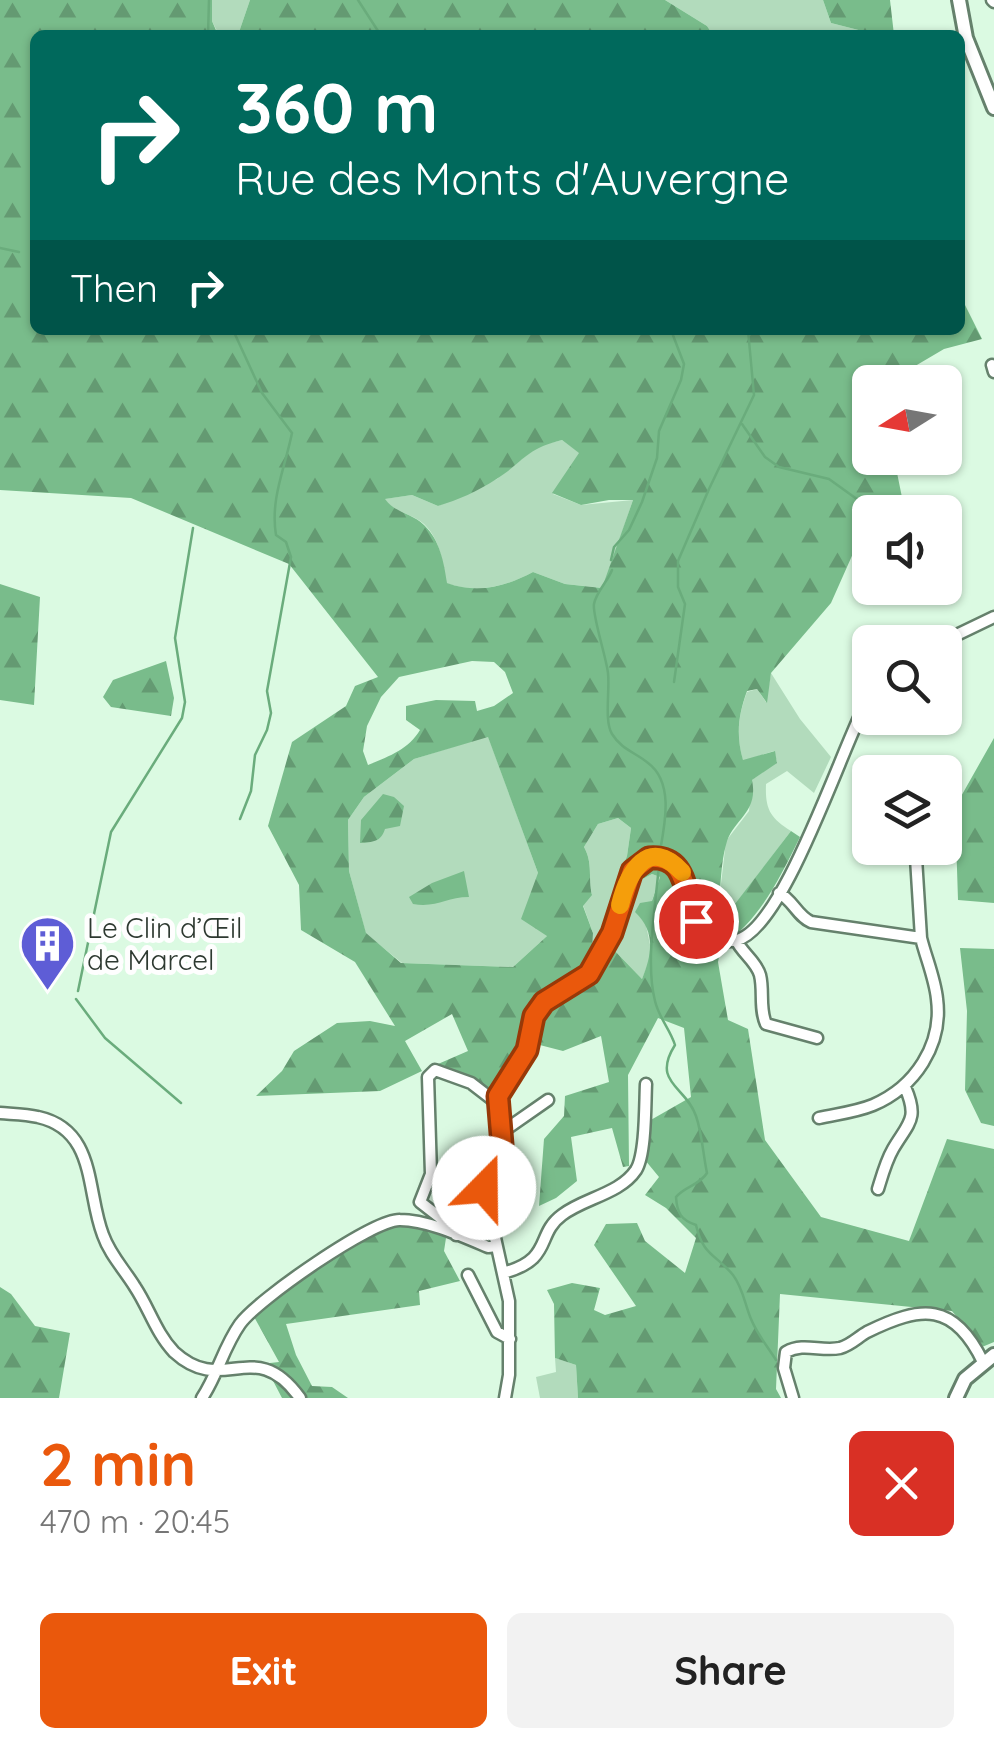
<!DOCTYPE html>
<meta charset="utf-8">
<style>
:root{--surface:#fff;--page:#f2f2f2;--text:#222;--muted:#767676;--accent:#ea580c}
body{margin:0;font-family:Quicksand,sans-serif;background:var(--page);color:var(--text);height:100vh;display:flex;flex-direction:column;font-size:38px;white-space:nowrap}
*{box-sizing:border-box;margin:0}
p{font-size:32px;color:var(--muted)}
.icon{flex:none;width:55px;height:55px;fill:none;stroke:currentColor;stroke-width:2;stroke-linecap:round;stroke-linejoin:round}
.map{position:relative;height:1398px;overflow:hidden}
.sheet{display:flex;flex-direction:column;background:var(--surface);flex:1}
.sheet>*{flex:none}
.hud{position:absolute;left:30px;top:30px;width:935px;height:305px;border-radius:15px;box-shadow:0 2px 8px #0004;background:#00695c;color:#fff;overflow:hidden}
.needle{width:65px;rotate:259deg}
.buttons{position:absolute;left:852px;top:365px;display:grid;gap:20px}
.buttons a{display:grid;place-items:center;width:110px;height:110px;border-radius:15px;background:var(--surface);box-shadow:0 2px 8px #0004;font-size:50px}
.pin{position:absolute;display:grid;place-items:center;width:85px;height:85px;color:#fff;margin:-42px;border:5px solid #fff;border-radius:50%;box-shadow:0 2px 10px #0007}
.me{position:absolute;width:110px;margin:-55px;rotate:22deg;stroke-linejoin:round;filter:drop-shadow(0 0 8px #0008)}
.turn{display:flex;align-items:center;gap:35px;height:210px;padding:0 40px;font-size:45px}
.turn .icon{width:130px;height:130px;stroke-width:2.5}
.turn b{display:block;font-size:70px;line-height:85px}
.then{display:flex;align-items:center;height:95px;padding:0 40px;background:#0003;gap:20px;font-size:38px}
.round{display:grid;place-items:center;flex:none;width:105px;height:105px;border-radius:15px;background:var(--page)}
.head{display:flex;align-items:center;justify-content:space-between;height:170px;padding:0 40px}
h1{font-size:60px;font-weight:800;line-height:75px;color:var(--accent)}
.primary-button{display:flex;gap:20px;margin-top:auto;padding:20px 40px}
.primary-button a{flex:1;height:115px;border-radius:15px;background:var(--accent);color:#fff;font-size:40px;font-weight:800;line-height:115px;text-align:center}
.primary-button a+a{background:var(--page);color:var(--text)}
.map>svg:first-child{display:block}
.green{fill:#b2dbbc}
.forest{fill:url(#forest-firs);fill-rule:evenodd}
.lines{fill:none;stroke-linecap:round;stroke-linejoin:round}
.stream{stroke:#6aac7c;stroke-width:2.5}
.minor-casing{stroke:#65816c;stroke-width:15}
.major-casing{stroke:#65816c;stroke-width:18}
.minor{stroke:#fff;stroke-width:10}
.major{stroke:#fff;stroke-width:12}
.route-casing{stroke:#983908;stroke-width:25}
.route{stroke:#ea580c;stroke-width:18}
.slow{stroke:#f59e0b;stroke-width:18}
.labels{text-anchor:middle;dominant-baseline:central;stroke-width:10;stroke-linejoin:round;paint-order:stroke}
.poi-label{font-size:28px;fill:#2d3930;stroke:#fefefe;text-anchor:start}
</style>
<div class="map">
<svg width="994" height="1398" viewBox="0 0 994 1398">
<defs>
<pattern id="forest-firs" width="22" height="20" patternUnits="userSpaceOnUse" patternTransform="scale(2.5)"><rect width="22" height="20" fill="#79bc8b"/><path d="M5 1l3.5 6h-7zM16 11l3.5 6h-7z" fill="#649a72"/></pattern>
</defs>
<rect width="100%" height="100%" fill="#dbfae2"/>
<path class="green" d="M 212,0 L 250,0 L 238,35 L 219,35 L 212,21 Z
M 665,0 L 823,0 L 831,23 L 878,35 L 713,35 L 707,26 Z
M 562,440 L 580,453 L 553,494 L 581,505 L 633,500 L 603,588 L 565,584 L 533,572 C 505,587 476,594 446,583 C 443,563 440,539 424,524 C 411,513 395,513 384,499 L 412,495 L 438,506 L 497,479 L 538,446 Z
M 771,673 L 800,719 L 831,757 L 814,793 L 787,771 L 766,784 C 765,809 770,818 791,831 L 728,914 L 719,901 L 726,841 L 749,811 L 752,780 L 777,762 L 774,751 L 743,761 C 736,735 738,716 747,692 L 757,689 L 766,702 Z
M 488,736 L 538,873 L 547,936 L 513,967 L 402,963 L 366,934 L 349,871 L 348,820 L 364,797 L 414,759 Z
M 618,818 L 631,828 L 627,856 L 618,882 L 631,885 L 652,874 L 660,877 L 645,921 L 652,954 L 642,979 L 615,951 L 592,954 L 593,933 L 583,905 L 592,894 C 588,877 593,863 584,847 L 598,824 Z
M 555,1358 L 576,1365 L 578,1398 L 540,1398 L 536,1377 L 556,1372 Z"/>
<path class="forest" d="M 0,0 L 212,0 L 212,21 L 218,35 L 35,35 L 35,330 L 960,330 L 960,295 L 982,339 L 944,349 L 888,382 L 870,382 L 870,458 L 894,458 L 905,512 L 870,512 L 870,528 L 863,531 L 831,603 L 771,673 L 767,703 L 757,689 L 747,691 C 738,716 736,735 743,760 L 775,751 L 777,763 L 752,780 C 759,814 732,819 726,845 C 721,862 721,883 719,901 L 728,913 L 791,831 L 800,837 C 780,877 760,921 721,946 L 718,962 L 728,1020 L 748,1029 L 765,1140 L 821,1217 L 909,1241 L 947,1139 L 994,1149 L 994,1342 L 982,1347 L 952,1311 L 780,1294 L 776,1389 L 781,1398 L 578,1398 L 576,1365 L 555,1358 L 554,1304 L 547,1290 L 572,1283 L 600,1288 L 594,1310 L 605,1315 L 636,1306 L 594,1245 L 606,1224 L 637,1223 L 645,1241 L 685,1273 L 696,1238 L 666,1208 L 645,1195 L 659,1177 L 645,1160 L 649,1121 L 691,1097 L 684,1028 L 658,1018 L 628,1075 L 629,1166 L 623,1167 L 612,1128 L 571,1137 L 577,1181 L 556,1198 L 539,1206 L 544,1139 L 564,1116 L 565,1096 L 609,1082 L 601,1036 L 563,1051 L 532,1043 L 492,1093 L 468,1075 L 438,1064 L 468,1051 L 452,1014 L 405,1041 L 422,1071 L 380,1091 L 256,1096 L 282,1071 L 294,1051 L 337,1023 L 370,1021 L 395,1026 L 355,962 L 301,930 L 299,885 L 268,826 L 292,742 L 346,706 L 355,686 L 378,677 L 289,564 L 131,498 L 0,490 ZM 562,440 L 579,453 L 552,493 L 581,505 L 609,500 L 633,500 L 602,588 L 565,584 L 533,572 C 505,587 477,594 447,583 C 444,563 440,540 424,525 C 412,513 395,513 385,499 L 412,495 L 438,506 C 458,500 478,491 495,480 C 524,462 525,449 562,440 ZM 472,661 L 494,662 L 505,672 L 513,693 L 494,706 L 477,711 L 475,701 L 436,700 L 406,706 L 406,720 L 420,730 C 409,749 388,757 368,765 L 363,751 L 367,726 L 381,697 L 399,677 ZM 488,737 L 538,873 L 521,919 L 547,936 L 513,967 L 401,963 L 366,933 L 349,871 L 348,820 L 364,797 L 414,759 ZM 618,818 L 631,828 L 627,856 L 617,882 L 631,885 L 652,874 L 660,877 L 652,901 L 640,903 L 635,912 C 656,932 652,954 642,979 L 615,951 L 592,953 L 593,933 L 583,906 L 592,895 C 588,877 593,863 584,847 L 598,824 Z
M 250,0 L 665,0 L 707,26 L 713,35 L 238,35 Z
M 823,0 L 890,0 L 894,35 L 878,35 L 831,23 Z
M 0,584 L 40,597 L 34,705 L 0,700 Z
M 166,661 L 174,698 L 171,716 L 111,707 L 103,697 L 113,680 Z
M 994,738 L 994,903 L 958,900 L 955,807 Z
M 383,794 L 394,797 L 404,806 L 400,826 L 385,829 C 381,842 373,842 360,843 L 361,820 Z
M 464,871 L 469,897 C 446,897 437,908 413,904 L 409,897 L 432,883 Z
M 960,948 L 994,949 L 994,1126 L 981,1123 L 965,1090 L 967,1011 Z
M 398,1222 L 439,1233 L 446,1238 L 444,1251 L 460,1281 L 419,1291 L 420,1305 L 286,1324 L 296,1355 L 312,1386 L 332,1387 L 348,1398 L 282,1398 L 270,1375 L 270,1363 L 279,1362 L 253,1315 C 295,1278 346,1240 398,1222 Z
M 0,1287 L 11,1294 L 35,1326 L 70,1333 L 59,1398 L 0,1398 Z"/>
<g class="lines">
<path class="stream" d="M 358,0 L 378,31 L 401,35
M 208,35 L 209,0
M 0,248 L 19,252
M 233,330 L 262,393 L 292,433 C 285,468 270,499 276,535 L 286,542 L 291,557 L 267,691 L 271,713 L 267,730 L 255,755 L 251,791 L 240,819
M 742,424 L 765,457 L 779,467 L 829,479 L 872,510
M 611,560 L 614,547 L 629,530 L 642,502 L 657,458 L 659,431 L 681,380 L 684,364 L 671,330
M 612,570 C 608,581 596,592 594,604 C 592,615 606,656 608,673 C 610,690 604,721 612,734 C 622,750 635,752 648,763 C 674,782 665,824 660,851
M 674,682 L 685,604 L 678,587 L 678,561 L 709,489 L 754,395 L 748,330
M 659,864 C 656,904 645,962 655,1001 C 659,1018 670,1029 675,1045 C 651,1083 686,1086 696,1116 C 702,1133 703,1154 707,1173 C 700,1185 685,1186 676,1197 C 677,1213 681,1220 696,1225 C 703,1256 716,1254 733,1275 C 743,1288 745,1305 751,1319 C 757,1334 768,1347 776,1360
M 78,991 L 111,832 L 182,718 L 185,702 L 175,638 L 193,528
M 76,999 L 105,1038 L 181,1103"/>
<defs>
<path id="minor" d="M 992,0 L 994,2
M 992,365 L 994,372
M 942,642 L 994,617
M 916,858 L 921,938
M 779,893 C 793,900 797,916 811,922 L 921,938 C 926,958 935,979 937,999 C 943,1045 915,1087 873,1105 C 856,1112 837,1114 819,1118
M 736,940 C 742,953 756,961 760,975 C 764,991 759,1008 766,1024 L 817,1038
M 0,1113 C 12,1114 26,1114 38,1117 C 97,1130 86,1192 103,1235 C 110,1255 124,1269 135,1287 C 149,1308 156,1333 174,1352 C 224,1398 254,1334 300,1398
M 502,1132 L 548,1100
M 878,1189 C 882,1176 886,1161 893,1149 C 909,1122 919,1119 905,1087
M 456,1235 L 456,1230 L 420,1202 L 431,1174 L 428,1077 L 435,1070 L 471,1083 L 497,1103
M 503,1273 C 554,1259 535,1235 562,1215 C 584,1198 620,1194 636,1170 C 646,1154 645,1104 646,1084
M 468,1275 L 497,1332 L 510,1339
M 202,1398 C 218,1374 223,1348 240,1324 C 257,1300 373,1219 400,1220 C 427,1220 462,1236 488,1247 L 496,1246
M 505,1398 L 509,1375 L 509,1301 L 484,1188 L 502,1145 L 498,1096 L 527,1050 L 534,1016 L 544,1002 L 589,974 L 612,933 L 631,871 L 649,858 C 707,853 672,955 737,940 C 785,928 844,740 870,695
M 793,1398 L 784,1368 L 786,1352 C 804,1342 821,1352 840,1348 C 851,1345 858,1337 867,1332 C 922,1305 954,1302 983,1362"/>
<path id="major" d="M 959,0 L 966,38 L 994,108
M 956,1398 L 965,1379 L 994,1355"/>
</defs>
<use href="#minor" class="minor-casing"/>
<use href="#major" class="major-casing"/>
<use href="#minor" class="minor"/>
<use href="#major" class="major"/>
</g>
<g class="lines">
<defs>
<path id="route" d="M 484,1188 L 502,1145 L 498,1096 L 527,1050 L 534,1016 L 544,1002 L 589,974 L 612,933 L 632,871 L 649,858 C 689,855 683,894 696,921"/>
</defs>
<use href="#route" class="route-casing"/>
<use href="#route" class="route"/>
<path class="slow" d="M 620,905 C 628,873 648,835 682,872"/>
</g>
<defs>
<symbol id="building-pin" viewBox="-11 -11 22 30"><path d="M0 17L-7.5 6A9.5 9.5 0 1 1 7.5 6Z" fill="#5e5dd6" stroke="#fefefe"/><path d="M-4-6H4V6H1V3H-1V6H-4ZM-2.5-4.3h1.7v1.8h-1.7ZM.8-4.3h1.7v1.8H.8ZM-2.5-1h1.7V.8h-1.7ZM.8-1h1.7V.8H.8Z" fill="#fff"/></symbol>
</defs>
<g fill-rule="evenodd">
<use href="#building-pin" x="16" y="912" width="63" height="86"/>
</g>
<g class="labels">
<g class="poi-label">
<text x="87" y="927">Le Clin d’Œil<tspan x="87" dy="32">de Marcel</tspan></text>
</g>
</g>
</svg>
<div class="buttons">
<a><svg class="needle" viewBox="-14 -14 28 28"><path d="M0-13l5 13h-10z" fill="#e53935"/><path d="M0 13l5-13h-10z" fill="#767676"/></svg></a>
<a><svg class="icon" aria-label="sound" viewBox="0 0 24 24"><path d="M4 9h4l5-4v14l-5-4H4zM17 9q2 3 0 6"/></svg></a>
<a><svg class="icon" aria-label="search" viewBox="0 0 24 24"><circle cx="10" cy="10" r="6"/><path d="M15 15l6 6"/></svg></a>
<a><svg class="icon" aria-label="layers" viewBox="0 0 24 24"><path d="M12 4l9 5-9 5-9-5zM3 14l9 5 9-5"/></svg></a>
</div>
<div class="pin" style="left:696px;top:921px;background:#d93025"><svg class="icon" aria-label="arrive" viewBox="0 0 24 24"><path d="M6 21V4h12l-3 4 3 4H6"/></svg></div>
<svg class="me" style="left:484px;top:1188px" viewBox="-20 -20 40 40"><circle r="19" fill="#fff"/><path d="M0-13L10 11 0 6-10 11z" fill="#ea580c"/></svg>
<div class="hud">
<div class="turn"><svg class="icon" aria-label="right" viewBox="0 0 24 24"><path d="M7 20v-9h11M14 6l5 5-5 5"/></svg><div><b>360 m</b>Rue des Monts d'Auvergne</div></div>
<div class="then">Then<svg class="icon" aria-label="right" viewBox="0 0 24 24"><path d="M7 20v-9h11M14 6l5 5-5 5"/></svg></div>
</div>
</div>
<section class="sheet">
<div class="head"><div><h1>2 min</h1><p>470 m · 20:45</p></div><a class="round" style="background:#d93025;color:#fff"><svg class="icon" aria-label="close" viewBox="0 0 24 24"><path d="M6 6l12 12M18 6L6 18"/></svg></a></div>
<div class="primary-button"><a>Exit</a><a>Share</a></div>
</section>
